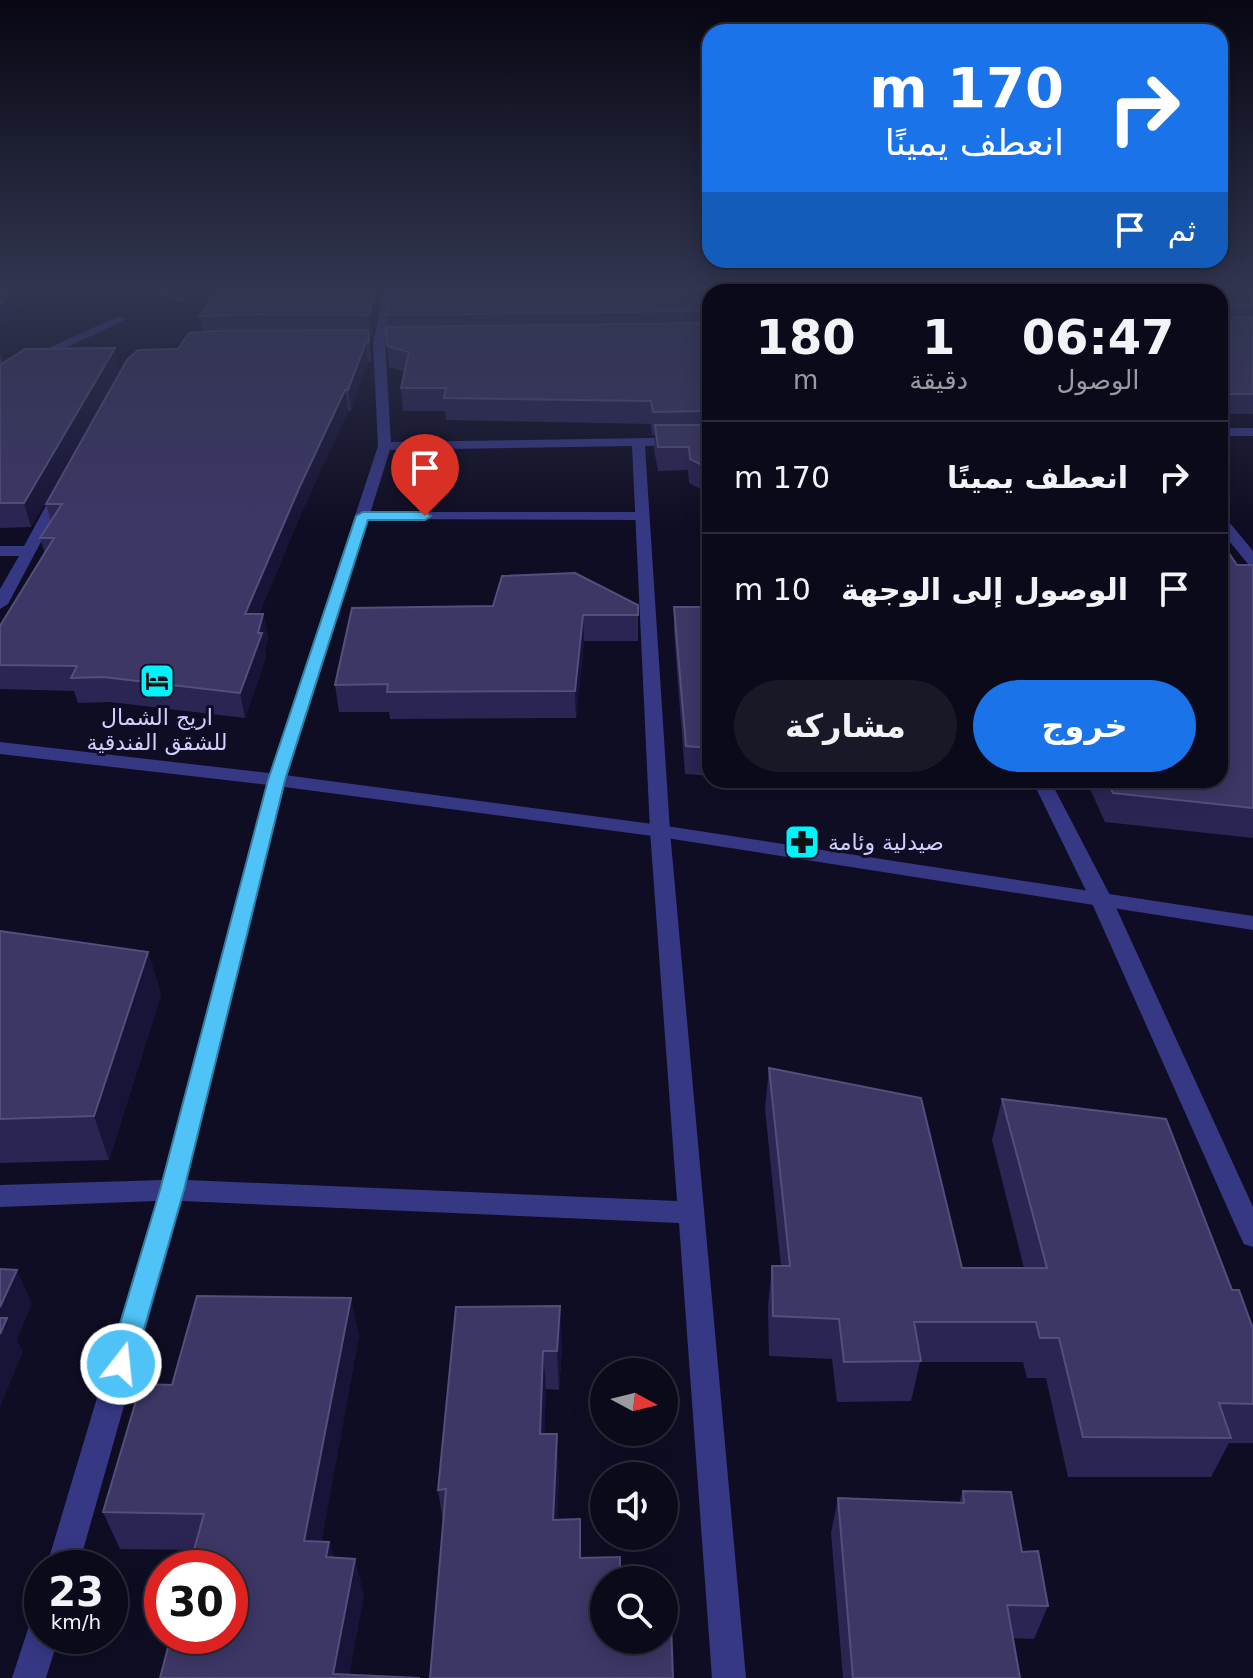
<!DOCTYPE html>
<html lang="ar">
<meta charset="utf-8">
<style>
:root{--surface:#0b0a1a;--page:#191827;--text:#f1f3f6;--muted:#9a9aa2;--line:#2b2b39;--accent:#1a73e8}
body{margin:0;font-family:"DejaVu Sans","Noto Naskh Arabic",sans-serif;background:var(--page);color:var(--text);direction:rtl;height:100vh;display:flex;flex-direction:column;font-size:30px;white-space:nowrap}
*{box-sizing:border-box;margin:0}
p{font-size:26px;color:var(--muted)}
.icon{flex:none;width:44px;height:44px;fill:none;stroke:currentColor;stroke-width:2;stroke-linecap:round;stroke-linejoin:round}
.map{position:relative;flex:1;overflow:hidden;direction:ltr}
.drawer{position:absolute;left:702px;top:284px;width:526px;height:504px;display:flex;flex-direction:column;background:var(--surface);border-radius:24px;box-shadow:0 4px 20px #0003,0 0 0 2px var(--line);direction:rtl}
.drawer>*{flex:none}
.guide{position:absolute;left:702px;top:24px;width:526px;height:244px;border-radius:24px;box-shadow:0 4px 20px #0003,0 0 0 2px var(--line);direction:rtl;background:#1a73e8;color:#fff;overflow:hidden}
.needle{width:52px;rotate:97deg}
.tools{position:absolute;left:590px;top:1358px;display:grid;gap:16px}
.tools a{display:grid;place-items:center;width:88px;height:88px;border-radius:50%;background:var(--surface);box-shadow:0 4px 20px #0003,0 0 0 2px var(--line);font-size:40px}
.speed{position:absolute;left:24px;top:1550px;display:flex;gap:16px;font-size:40px;font-weight:700;text-align:center}
.speed>*{display:grid;place-content:center;width:104px;height:104px;border-radius:50%;background:var(--surface);box-shadow:0 4px 20px #0003,0 0 0 2px var(--line);line-height:1}
.speed small{font-size:20px;font-weight:400}
.speed .limit{border:12px solid #d22;background:#fff;color:#111}
.pin{position:absolute;display:grid;place-items:center;width:68px;height:68px;color:#fff;margin:-82px -34px;border-radius:50% 50% 50% 0;rotate:-45deg;box-shadow:0 0 8px #0007}
.pin .icon{rotate:45deg}
.me{position:absolute;width:88px;margin:-44px;rotate:16deg;stroke-linejoin:round;filter:drop-shadow(0 0 6px #0008)}
.turn{display:flex;align-items:center;gap:28px;height:168px;padding:0 32px;font-size:36px}
.turn .icon{width:104px;height:104px;stroke-width:2.5}
.turn b{display:block;font-size:56px;line-height:68px}
.then{display:flex;align-items:center;height:76px;padding:0 32px;background:#0003;gap:16px;font-size:30px}
.eta{display:flex;justify-content:space-evenly;align-items:center;height:136px;text-align:center}
.eta b{font-size:48px;font-weight:800;line-height:56px}
.button{display:flex;gap:16px;margin-top:auto;padding:16px 32px}
.button a{flex:1;height:92px;border-radius:48px;background:var(--accent);color:#fff;font-size:32px;font-weight:800;line-height:92px;text-align:center}
.button a+a{background:var(--page);color:var(--text)}
ul{padding:0;list-style:none}
li{display:flex;align-items:center;gap:24px;height:112px;padding:0 32px;border-top:2px solid var(--line)}
li div{flex:1}
li b{display:block;font-size:30px}
li em{font-style:normal}
.map>svg:first-child{display:block}
.lines{fill:none;stroke-linecap:round;stroke-linejoin:round}
.service{fill:#363884;fill-rule:evenodd}
.minor{fill:#363884;fill-rule:evenodd}
.tertiary{fill:#363884;fill-rule:evenodd}
.wall{fill:#2a2552}
.shaded-wall{fill:#181437}
.building{fill:#3c3765;stroke:#534f7d;stroke-width:2}
.route{fill:#4fc3f7;stroke:#337fa1;stroke-width:2}
.labels{text-anchor:middle;dominant-baseline:central;stroke-width:6;stroke-linejoin:round;paint-order:stroke}
.poi-label{font-size:22px;fill:#d0cfff;stroke:#0f0d23}
</style>
<div class="map">
<svg width="1253" height="1678" viewBox="0 0 1253 1678">
<rect width="100%" height="100%" fill="#0f0d23"/>
<g class="lines">
<path class="service" d="M 363,512 L 642,512 L 649,516 L 642,520 L 358,519 L 358,513 Z"/>
<path class="minor" d="M 151,290 L 167,290 L 189,300 L 180,302 Z
M 384,290 L 394,290 L 385,342 L 391,442 L 710,437 L 710,445 L 645,446 L 670,831 L 746,1678 L 712,1678 L 679,1223 L 182,1201 L 78,1568 L 46,1568 L 156,1201 L 0,1207 L 0,1185 L 162,1180 L 268,780 L 378,446 L 373,342 ZM 632,446 L 650,831 L 677,1201 L 187,1180 L 286,780 L 390,450 Z
M 119,316 L 125,319 L 123,321 L 46,357 L 0,388 L 0,378 L 38,353 Z
M 1220,428 L 1253,428 L 1253,436 L 1220,436 Z
M 61,487 L 68,491 L 8,604 L 0,609 L 0,589 L 19,556 L 0,556 L 0,546 L 24,546 L 54,491 Z
M 1220,516 L 1225,517 L 1253,551 L 1253,566 L 1248,564 L 1220,530 Z
M 1032,780 L 1050,780 L 1113,901 L 1253,1207 L 1253,1247 L 1244,1244 L 1240,1236 L 1091,901 Z
M 42,1618 L 42,1636 L 59,1636 L 46,1678 L 12,1678 L 30,1623 Z"/>
<path class="tertiary" d="M 0,742 L 277,774 L 660,825 L 1253,916 L 1253,930 L 660,837 L 277,786 L 0,754 Z"/>
</g>
<path class="wall" d="M 383,290 L 372,336 L 369,336 L 371,362 L 368,361 L 351,411 L 348,411 L 303,509 L 259,614 L 263,614 L 268,638 L 265,649 L 266,657 L 245,718 L 110,702 L 78,703 L 74,691 L 0,689 L 0,626 L 45,554 L 40,538 L 51,522 L 46,504 L 178,349 L 202,332 L 199,316 Z
M 934,290 L 1001,290 L 1000,292 L 935,292 Z
M 1026,290 L 1253,290 L 1253,414 L 1220,414 L 1220,292 L 1027,292 Z
M 710,292 L 710,494 L 689,483 L 688,470 L 658,471 L 654,449 L 655,435 L 652,435 L 651,424 L 446,420 L 445,411 L 403,411 L 401,388 L 405,372 L 389,367 L 387,346 L 386,315 Z
M 0,353 L 3,363 L 120,370 L 31,527 L 0,528 Z
M 1237,565 L 1253,565 L 1253,838 L 1105,822 L 1086,780 L 1220,780 Z
M 638,605 L 638,641 L 584,641 L 576,718 L 390,719 L 389,712 L 339,712 L 335,685 L 352,608 Z
M 674,607 L 710,607 L 710,776 L 685,774 L 674,633 Z
M 752,780 L 813,780 L 812,786 Z
M 0,931 L 148,952 L 161,995 L 109,1160 L 0,1163 Z
M 769,1068 L 962,1268 L 1024,1268 L 992,1140 L 1002,1099 L 1232,1290 L 1253,1329 L 1253,1443 L 1229,1443 L 1211,1477 L 1068,1477 L 1046,1378 L 1027,1378 L 1023,1362 L 920,1362 L 911,1401 L 837,1402 L 832,1359 L 769,1356 L 768,1306 L 772,1266 L 781,1266 L 765,1109 Z
M 456,1307 L 562,1345 L 559,1390 L 546,1389 L 544,1434 L 559,1471 L 557,1520 L 581,1558 L 604,1640 L 443,1522 L 438,1490 Z
M 359,1336 L 321,1542 L 329,1542 L 333,1557 L 364,1595 L 160,1678 L 194,1550 L 120,1549 L 103,1512 L 172,1385 Z
M 963,1491 L 1022,1552 L 1048,1606 L 1034,1639 L 1013,1638 L 1020,1678 L 843,1678 L 831,1533 L 838,1498 L 959,1503 Z"/>
<path class="shaded-wall" d="M 13,290 L 37,290 L 0,331 L 0,304 Z
M 376,290 L 383,290 L 372,336 L 369,315 Z
M 1073,290 L 1089,290 L 1089,292 L 1071,292 Z
M 366,342 L 368,361 L 351,411 L 348,390 Z
M 115,348 L 120,370 L 31,527 L 24,503 Z
M 345,390 L 348,411 L 303,509 L 249,638 L 245,614 L 300,486 Z
M 263,614 L 268,638 L 265,649 L 266,657 L 245,718 L 240,693 Z
M 583,615 L 584,641 L 576,718 L 575,691 Z
M 148,952 L 161,995 L 109,1160 L 94,1116 Z
M 17,1270 L 32,1304 L 17,1339 L 23,1352 L 0,1407 L 0,1307 Z
M 351,1298 L 359,1336 L 315,1578 L 304,1541 Z
M 560,1306 L 562,1345 L 559,1390 L 557,1351 Z
M 543,1351 L 546,1389 L 543,1472 L 540,1434 Z
M 557,1434 L 559,1471 L 556,1556 L 553,1520 Z
M 329,1542 L 339,1579 L 326,1557 Z
M 355,1559 L 364,1595 L 349,1678 L 333,1674 Z"/>
<path class="building" d="M 0,290 L 13,290 L 0,304 Z
M 218,290 L 376,290 L 369,315 L 257,314 L 199,316 Z
M 391,290 L 931,290 L 932,292 L 710,292 L 710,311 L 386,315 Z
M 1042,290 L 1073,290 L 1071,292 L 1043,292 Z
M 1104,290 L 1253,290 L 1253,306 L 1225,306 L 1222,309 L 1225,318 L 1253,317 L 1253,394 L 1220,394 L 1220,292 L 1106,292 Z
M 710,323 L 710,411 L 653,412 L 651,401 L 444,398 L 446,388 L 401,388 L 409,352 L 387,346 L 386,327 Z
M 368,330 L 369,342 L 366,342 L 348,390 L 345,390 L 300,486 L 245,614 L 263,614 L 258,633 L 262,633 L 240,693 L 103,677 L 71,678 L 77,666 L 0,665 L 0,626 L 54,538 L 40,538 L 62,504 L 46,504 L 127,360 L 138,350 L 178,349 L 189,333 L 215,331 Z
M 115,348 L 24,503 L 0,503 L 0,365 L 25,349 Z
M 655,425 L 710,425 L 710,469 L 690,459 L 689,447 L 658,447 Z
M 1220,540 L 1237,565 L 1253,565 L 1253,808 L 1113,793 L 1106,780 L 1220,780 Z
M 575,573 L 638,605 L 638,615 L 583,615 L 575,691 L 387,692 L 388,684 L 335,685 L 352,608 L 493,606 L 502,576 Z
M 674,607 L 710,607 L 710,748 L 686,746 Z
M 0,931 L 148,952 L 94,1116 L 0,1119 Z
M 769,1068 L 921,1098 L 962,1268 L 1047,1268 L 1002,1099 L 1166,1119 L 1232,1290 L 1239,1290 L 1253,1329 L 1253,1404 L 1219,1403 L 1231,1438 L 1083,1437 L 1059,1338 L 1040,1338 L 1036,1322 L 914,1322 L 921,1361 L 844,1362 L 839,1319 L 773,1316 L 772,1266 L 790,1266 Z
M 0,1269 L 17,1270 L 0,1307 Z
M 197,1296 L 351,1298 L 304,1541 L 329,1542 L 326,1557 L 355,1559 L 333,1674 L 420,1678 L 160,1678 L 171,1636 L 230,1636 L 230,1568 L 189,1568 L 204,1514 L 103,1512 L 141,1384 L 172,1385 Z
M 560,1306 L 557,1351 L 543,1351 L 540,1434 L 557,1434 L 553,1520 L 580,1519 L 580,1558 L 620,1557 L 620,1580 L 604,1580 L 604,1640 L 664,1640 L 664,1624 L 671,1624 L 673,1678 L 430,1678 L 446,1489 L 438,1490 L 456,1307 Z
M 0,1318 L 7,1318 L 0,1334 Z
M 963,1491 L 1011,1492 L 1022,1552 L 1038,1551 L 1048,1606 L 1007,1605 L 1020,1678 L 853,1678 L 838,1498 L 964,1503 Z"/>
<linearGradient id="sky" x2="0" y2="1"><stop stop-color="#080713"/><stop offset="0.55" stop-color="#313550"/><stop offset="1" stop-color="#313550" stop-opacity="0"/></linearGradient>
<rect width="1253" height="525" fill="url(#sky)"/>
<path class="route" d="M 363,512 L 425,512 L 431,516 L 425,520 L 368,520 L 285,780 L 184,1190 L 134,1364 L 130,1373 L 121,1376 L 112,1373 L 108,1364 L 160,1190 L 268,780 L 356,516 Z"/>
<defs>
<symbol id="hotel-square" viewBox="-11 -11 22 22"><rect x="-9" y="-9" width="18" height="18" rx="4" fill="#00f3fa" stroke="#0f0d23"/><path d="M-6-4.5h1.5V1H6V5H4.5V3h-9V5H-6ZM-4 0a1.8 1.8 0 1 1 3.6 0ZM.5 0V-2.5h3Q6-2.5 6 0Z" fill="#111"/></symbol>
<symbol id="pharmacy-square" viewBox="-11 -11 22 22"><rect x="-9" y="-9" width="18" height="18" rx="4" fill="#00f3fa" stroke="#0f0d23"/><path d="M-2-6h4v4h4v4h-4v4h-4v-4h-4v-4h4Z" fill="#111"/></symbol>
</defs>
<g fill-rule="evenodd">
<use href="#hotel-square" x="137" y="661" width="40" height="40"/>
<use href="#pharmacy-square" x="782" y="822" width="40" height="40"/>
</g>
<g class="labels">
<g class="poi-label">
<text x="157" y="717">اريج الشمال<tspan x="157" dy="25">للشقق الفندقية</tspan></text>
<text x="828" y="842" text-anchor="start">صيدلية وئامة</text>
</g>
</g>
</svg>
<div class="tools">
<a><svg class="needle" viewBox="-14 -14 28 28"><path d="M0-13l5 13h-10z" fill="#e53935"/><path d="M0 13l5-13h-10z" fill="#9a9aa2"/></svg></a>
<a><svg class="icon" aria-label="sound" viewBox="0 0 24 24"><path d="M4 9h4l5-4v14l-5-4H4zM17 9q2 3 0 6"/></svg></a>
<a><svg class="icon" aria-label="search" viewBox="0 0 24 24"><circle cx="10" cy="10" r="6"/><path d="M15 15l6 6"/></svg></a>
</div>
<div class="speed"><div>23<small>km/h</small></div><div class="limit">30</div></div>
<div class="pin" style="left:425px;top:516px;background:#d93025"><svg class="icon" aria-label="arrive" viewBox="0 0 24 24"><path d="M6 21V4h12l-3 4 3 4H6"/></svg></div>
<svg class="me" style="left:121px;top:1364px" viewBox="-20 -20 40 40"><circle r="17" fill="#4fc3f7" stroke="#fff" stroke-width="3"/><path d="M0-11L8 9 0 5-8 9z" fill="#fff"/></svg>
<div class="guide">
<div class="turn"><svg class="icon" aria-label="right" viewBox="0 0 24 24"><path d="M7 20v-9h11M14 6l5 5-5 5"/></svg><div><b>170 m</b>انعطف يمينًا</div></div>
<div class="then">ثم<svg class="icon" aria-label="arrive" viewBox="0 0 24 24"><path d="M6 21V4h12l-3 4 3 4H6"/></svg></div>
</div>
<section class="drawer">
<div class="eta">
<div><b>06:47</b><p>الوصول</p></div>
<div><b>1</b><p>دقيقة</p></div>
<div><b>180</b><p>m</p></div>
</div>
<ul>
<li><svg class="icon" aria-label="right" viewBox="0 0 24 24"><path d="M7 20v-9h11M14 6l5 5-5 5"/></svg><div><b>انعطف يمينًا</b></div><em>170 m</em></li>
<li><svg class="icon" aria-label="arrive" viewBox="0 0 24 24"><path d="M6 21V4h12l-3 4 3 4H6"/></svg><div><b>الوصول إلى الوجهة</b></div><em>10 m</em></li>
</ul>
<div class="button"><a>خروج</a><a>مشاركة</a></div>
</section>
</div>
